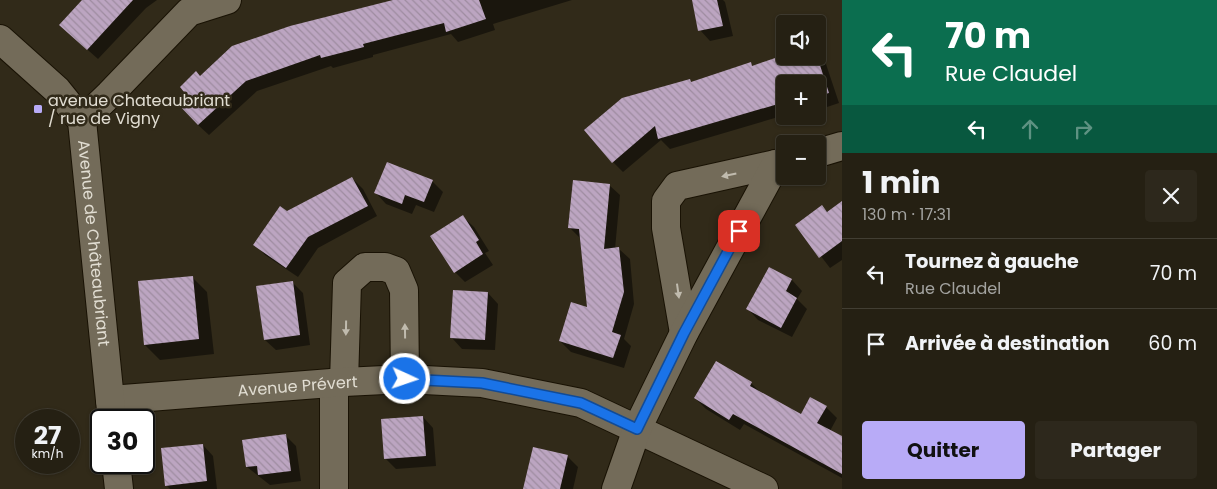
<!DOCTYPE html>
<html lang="fr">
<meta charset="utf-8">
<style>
:root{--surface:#252013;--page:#2d281c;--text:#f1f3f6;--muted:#a3a3a0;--line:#423e33;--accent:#b8abf7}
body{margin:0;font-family:Poppins,sans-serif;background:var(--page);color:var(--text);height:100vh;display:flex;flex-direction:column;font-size:19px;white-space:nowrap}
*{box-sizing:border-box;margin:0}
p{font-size:16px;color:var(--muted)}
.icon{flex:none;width:28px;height:28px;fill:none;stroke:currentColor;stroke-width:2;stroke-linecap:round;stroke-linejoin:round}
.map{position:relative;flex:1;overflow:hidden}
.details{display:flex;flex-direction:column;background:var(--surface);width:375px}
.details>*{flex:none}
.top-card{background:#0b6e4f;color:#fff;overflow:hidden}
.tools{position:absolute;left:776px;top:15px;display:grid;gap:10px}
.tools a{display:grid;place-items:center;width:50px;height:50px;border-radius:5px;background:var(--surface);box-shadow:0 1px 4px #0004,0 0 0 1px var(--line);font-size:25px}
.speed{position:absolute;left:15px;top:409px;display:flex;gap:10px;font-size:25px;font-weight:700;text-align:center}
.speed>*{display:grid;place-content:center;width:65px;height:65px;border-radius:50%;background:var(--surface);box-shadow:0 1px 4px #0004,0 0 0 1px var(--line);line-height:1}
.speed small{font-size:12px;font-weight:400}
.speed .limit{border:2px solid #111;border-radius:8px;background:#fff;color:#111}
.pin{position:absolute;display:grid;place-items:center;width:42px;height:42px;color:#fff;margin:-21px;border-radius:10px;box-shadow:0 2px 8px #0006}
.me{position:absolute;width:55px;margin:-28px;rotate:93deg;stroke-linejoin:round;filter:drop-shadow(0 0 4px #0008)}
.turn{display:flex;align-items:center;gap:18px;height:105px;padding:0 20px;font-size:22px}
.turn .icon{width:65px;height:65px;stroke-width:2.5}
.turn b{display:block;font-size:35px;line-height:42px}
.lanes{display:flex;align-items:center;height:48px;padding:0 20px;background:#0003;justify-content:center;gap:25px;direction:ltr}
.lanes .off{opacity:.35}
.round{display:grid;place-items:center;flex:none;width:52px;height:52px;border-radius:5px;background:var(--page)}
.head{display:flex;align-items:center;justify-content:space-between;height:85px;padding:0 20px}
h1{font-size:30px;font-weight:700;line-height:38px}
.button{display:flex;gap:10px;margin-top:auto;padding:10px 20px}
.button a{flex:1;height:58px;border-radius:5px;background:var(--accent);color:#111;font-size:20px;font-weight:700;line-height:58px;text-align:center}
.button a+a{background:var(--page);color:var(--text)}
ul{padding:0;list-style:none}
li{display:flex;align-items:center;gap:15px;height:70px;padding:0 20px;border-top:1px solid var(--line)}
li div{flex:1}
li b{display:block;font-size:19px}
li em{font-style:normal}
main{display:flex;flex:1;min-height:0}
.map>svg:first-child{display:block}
.shadow{fill:#0007}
.building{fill:url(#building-back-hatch)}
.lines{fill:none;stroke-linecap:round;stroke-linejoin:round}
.street-casing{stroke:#191204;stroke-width:30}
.secondary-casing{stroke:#191204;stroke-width:30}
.street{stroke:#736b59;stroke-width:28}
.secondary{stroke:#736b59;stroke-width:28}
.oneway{fill:#c0bbae}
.route-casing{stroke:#114b97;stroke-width:12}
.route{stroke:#1a73e8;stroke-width:9}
.poi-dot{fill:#b8abf7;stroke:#312a19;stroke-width:2}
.labels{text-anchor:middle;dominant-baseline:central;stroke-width:5;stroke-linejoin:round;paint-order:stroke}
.poi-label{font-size:16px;fill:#e1ddd2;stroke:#312a19;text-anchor:start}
.street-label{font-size:16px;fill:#e1ddd2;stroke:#312a19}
</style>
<main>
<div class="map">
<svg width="842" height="489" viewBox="0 0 842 489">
<defs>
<pattern id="building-back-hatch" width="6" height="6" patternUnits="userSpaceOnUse" patternTransform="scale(1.25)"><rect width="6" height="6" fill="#bca5c1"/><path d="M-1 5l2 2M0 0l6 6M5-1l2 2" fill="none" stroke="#9e8ca0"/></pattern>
</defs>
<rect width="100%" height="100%" fill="#312a19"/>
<path class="shadow" d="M 83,0 L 157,0 L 146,8 L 98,59 L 71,35 Z
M 401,0 L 572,0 L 493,24 L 495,30 L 458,42 L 451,34 L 373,55 L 373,57 L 333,68 L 331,66 L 257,91 L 209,135 L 198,125 L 200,77 Z
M 693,0 L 723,0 L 725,2 L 733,36 L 710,41 L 700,30 Z
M 818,51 L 824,58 L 839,103 L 818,110 L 818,84 L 785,84 L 785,115 L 670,149 L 661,140 L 623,172 L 613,162 L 692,83 L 751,64 L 753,67 L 785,56 L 818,56 Z
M 352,178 L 363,189 L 377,216 L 318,248 L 298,277 L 265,255 L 255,244 L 287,213 Z
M 432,181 L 443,192 L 434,212 L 416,205 L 412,214 L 386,204 L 376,193 Z
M 609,185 L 620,195 L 615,249 L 619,249 L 630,259 L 634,304 L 624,339 L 631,346 L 624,368 L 571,352 L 560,341 L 588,309 L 580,238 L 570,228 Z
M 842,202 L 842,260 L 830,268 L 797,225 L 822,207 L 828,212 Z
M 463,217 L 474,227 L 489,251 L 485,253 L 493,265 L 465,282 L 455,272 Z
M 192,277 L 207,292 L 214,354 L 160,360 L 145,345 Z
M 792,280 L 802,291 L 797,299 L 807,309 L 792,337 L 758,320 L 748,309 Z
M 292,282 L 303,293 L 310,345 L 276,350 L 265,340 Z
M 488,293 L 498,304 L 495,350 L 462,349 L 452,338 Z
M 751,383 L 763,395 L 802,416 L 826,407 L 837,418 L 830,431 L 842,437 L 842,478 L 744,424 L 740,430 L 706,409 L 695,398 Z
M 423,417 L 433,428 L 436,466 L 396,469 L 385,458 Z
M 285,435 L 296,446 L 301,481 L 270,485 L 247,467 Z
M 203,445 L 213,456 L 217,489 L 170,489 L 166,485 Z
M 567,456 L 578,467 L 573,489 L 524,489 Z"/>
<path class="building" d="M 82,0 L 133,0 L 87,50 L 59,25 Z
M 393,0 L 479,0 L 486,19 L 446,32 L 444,23 L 363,44 L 364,47 L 321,58 L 320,55 L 246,81 L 198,125 L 175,101 L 184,92 L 180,87 L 196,71 L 200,76 L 232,46 L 290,26 Z
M 692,0 L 717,0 L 723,26 L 698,31 Z
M 781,56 L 817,56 L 829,93 L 818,96 L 818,84 L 785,84 L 785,102 L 658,139 L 655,126 L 612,163 L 584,130 L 622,98 L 690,79 L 691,82 L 751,62 L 752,66 Z
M 387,162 L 433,180 L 424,202 L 405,195 L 402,204 L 374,193 Z
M 352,177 L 368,206 L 308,237 L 286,268 L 253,245 L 280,206 L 287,211 Z
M 573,180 L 610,184 L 604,249 L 619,247 L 624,292 L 612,332 L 621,335 L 613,358 L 559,341 L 571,302 L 587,307 L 579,229 L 568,228 Z
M 842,201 L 842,241 L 819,258 L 795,225 L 822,205 L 827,212 Z
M 463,215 L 479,240 L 476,242 L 483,254 L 454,273 L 430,236 Z
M 769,267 L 792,279 L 786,291 L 797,298 L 781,328 L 746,309 Z
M 193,276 L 199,339 L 144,345 L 138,281 Z
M 293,281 L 300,335 L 264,340 L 256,286 Z
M 453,290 L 488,292 L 485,340 L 450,338 Z
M 716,361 L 752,382 L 750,386 L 801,414 L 810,397 L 827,406 L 817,423 L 842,436 L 842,474 L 733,414 L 729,420 L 694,398 Z
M 423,416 L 426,456 L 384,459 L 381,419 Z
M 286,434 L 291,471 L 258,475 L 257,466 L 246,467 L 242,440 Z
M 203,444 L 207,481 L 165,486 L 161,448 Z
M 533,447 L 568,455 L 560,489 L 523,489 Z"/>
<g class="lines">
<defs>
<g id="street">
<path d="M 82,121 L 110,94 L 189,12 L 227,0"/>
<path d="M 818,153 L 842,146"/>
<path d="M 684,333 L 666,228 L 666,201 L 677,186 L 785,162"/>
<path d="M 344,382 L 347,283 L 365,267 L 385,267 L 396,271 L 404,290 L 405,379"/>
<path d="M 334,383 L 334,489"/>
<path id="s1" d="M 110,400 L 344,382 L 405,379 L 482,383 L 581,403 L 764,489"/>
<path d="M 616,489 L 637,429 L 684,333 L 776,164"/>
</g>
<g id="secondary">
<path id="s2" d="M 0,39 L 57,90 L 82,121 L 112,420"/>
<path d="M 116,462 L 119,489"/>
</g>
</defs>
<use href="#street" class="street-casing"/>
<use href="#secondary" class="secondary-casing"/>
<use href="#street" class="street"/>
<use href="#secondary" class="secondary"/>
</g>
<defs><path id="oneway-solid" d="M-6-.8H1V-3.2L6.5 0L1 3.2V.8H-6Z" transform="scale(1.25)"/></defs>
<g class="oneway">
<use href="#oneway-solid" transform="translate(729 175) rotate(168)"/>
<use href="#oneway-solid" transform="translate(678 291) rotate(82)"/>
<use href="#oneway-solid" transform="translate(346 328) rotate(91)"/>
<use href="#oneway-solid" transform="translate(405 331) rotate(-91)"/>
</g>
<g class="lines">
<defs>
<path id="route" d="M 405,379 L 482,383 L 581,403 L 637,429 L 684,333 L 739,231"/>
</defs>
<use href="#route" class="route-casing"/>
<use href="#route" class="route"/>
</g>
<rect class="poi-dot" x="33" y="104" width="10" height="10" rx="2.5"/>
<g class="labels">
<g class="poi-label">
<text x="48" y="100">avenue Chateaubriant<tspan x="48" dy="18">/ rue de Vigny</tspan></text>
</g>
<g class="street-label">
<text stroke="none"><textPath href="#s2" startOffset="239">Avenue de Châteaubriant</textPath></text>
<text stroke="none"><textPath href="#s1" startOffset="188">Avenue Prévert</textPath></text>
</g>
</g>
</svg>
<div class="tools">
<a><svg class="icon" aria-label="sound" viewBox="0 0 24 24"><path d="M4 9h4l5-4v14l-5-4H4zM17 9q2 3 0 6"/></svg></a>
<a>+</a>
<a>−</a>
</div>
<div class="speed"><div>27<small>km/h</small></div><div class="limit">30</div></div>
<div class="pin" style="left:739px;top:231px;background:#d93025"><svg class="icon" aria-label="arrive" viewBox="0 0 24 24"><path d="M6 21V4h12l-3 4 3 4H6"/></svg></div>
<svg class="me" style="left:405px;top:379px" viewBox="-20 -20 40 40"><circle r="17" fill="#1a73e8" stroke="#fff" stroke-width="3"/><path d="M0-11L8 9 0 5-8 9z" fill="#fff"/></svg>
</div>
<section class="details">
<div class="top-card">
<div class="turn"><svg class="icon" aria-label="left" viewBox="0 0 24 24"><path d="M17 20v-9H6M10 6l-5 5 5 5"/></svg><div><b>70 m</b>Rue Claudel</div></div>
<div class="lanes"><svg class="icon" aria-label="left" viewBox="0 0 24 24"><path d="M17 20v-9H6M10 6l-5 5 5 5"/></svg><svg class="icon off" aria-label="ahead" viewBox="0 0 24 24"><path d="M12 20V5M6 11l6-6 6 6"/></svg><svg class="icon off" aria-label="right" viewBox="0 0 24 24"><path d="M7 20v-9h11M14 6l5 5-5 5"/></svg></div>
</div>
<div class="head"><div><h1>1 min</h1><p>130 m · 17:31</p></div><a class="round"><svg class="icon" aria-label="close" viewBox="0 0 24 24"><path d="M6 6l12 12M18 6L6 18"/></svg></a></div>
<ul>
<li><svg class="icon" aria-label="left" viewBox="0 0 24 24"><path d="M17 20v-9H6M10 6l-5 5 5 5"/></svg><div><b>Tournez à gauche</b><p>Rue Claudel</p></div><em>70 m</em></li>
<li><svg class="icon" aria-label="arrive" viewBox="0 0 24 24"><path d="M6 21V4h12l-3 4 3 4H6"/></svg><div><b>Arrivée à destination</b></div><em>60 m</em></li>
</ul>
<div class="button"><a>Quitter</a><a>Partager</a></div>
</section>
</main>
